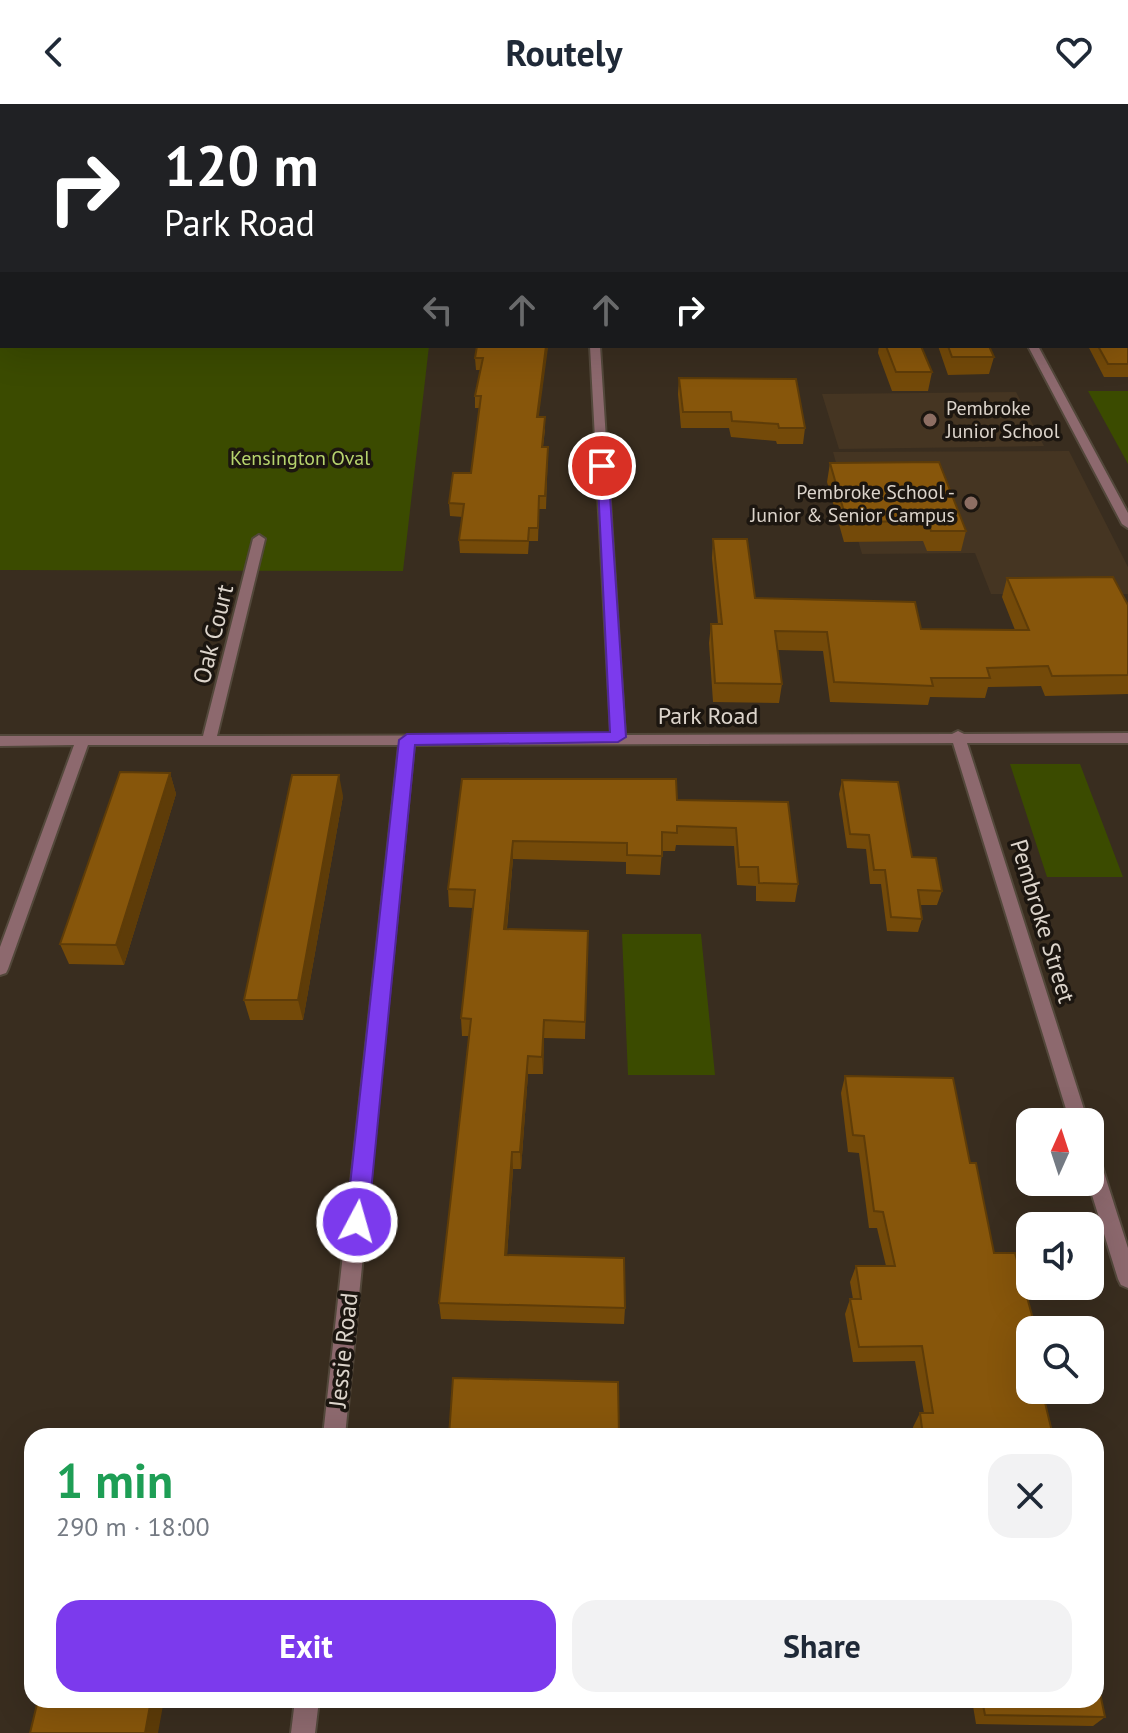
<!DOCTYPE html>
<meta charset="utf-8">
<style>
:root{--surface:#fff;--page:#f2f2f3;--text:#1f2937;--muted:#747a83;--accent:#7c3aed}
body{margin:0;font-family:"PT Sans",sans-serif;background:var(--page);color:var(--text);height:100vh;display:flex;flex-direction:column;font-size:30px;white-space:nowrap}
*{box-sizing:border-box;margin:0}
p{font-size:26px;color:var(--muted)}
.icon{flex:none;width:44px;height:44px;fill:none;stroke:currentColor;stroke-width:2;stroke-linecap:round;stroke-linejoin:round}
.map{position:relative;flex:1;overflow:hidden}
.side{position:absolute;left:24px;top:1324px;width:1080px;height:280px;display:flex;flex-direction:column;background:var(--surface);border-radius:24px;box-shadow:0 8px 32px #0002}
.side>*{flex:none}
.guide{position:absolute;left:0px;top:0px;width:1128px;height:244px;box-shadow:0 8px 32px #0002;background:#202124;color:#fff;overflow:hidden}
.needle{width:52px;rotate:3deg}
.tools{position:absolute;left:1016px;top:1004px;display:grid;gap:16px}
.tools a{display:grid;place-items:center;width:88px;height:88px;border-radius:16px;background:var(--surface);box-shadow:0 8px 32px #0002;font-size:40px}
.pin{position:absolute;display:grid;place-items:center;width:68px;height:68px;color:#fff;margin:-34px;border:4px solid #fff;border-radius:50%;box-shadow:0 2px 8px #0007}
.me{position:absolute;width:88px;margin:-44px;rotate:6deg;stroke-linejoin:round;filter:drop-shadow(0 0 6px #0008)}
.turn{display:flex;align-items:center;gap:28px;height:168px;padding:0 32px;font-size:36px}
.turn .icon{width:104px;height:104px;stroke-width:2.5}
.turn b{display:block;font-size:56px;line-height:68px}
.lanes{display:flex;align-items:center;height:76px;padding:0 32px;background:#0003;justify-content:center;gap:40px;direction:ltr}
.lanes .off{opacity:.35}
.round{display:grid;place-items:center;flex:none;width:84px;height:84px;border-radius:24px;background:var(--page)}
.headline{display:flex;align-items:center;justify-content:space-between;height:136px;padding:0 32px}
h1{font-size:48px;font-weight:800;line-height:60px;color:#1e9e55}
.cta{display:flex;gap:16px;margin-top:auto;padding:16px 32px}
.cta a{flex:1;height:92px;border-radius:24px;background:var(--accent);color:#fff;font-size:32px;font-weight:800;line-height:92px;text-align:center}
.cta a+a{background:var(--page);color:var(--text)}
header{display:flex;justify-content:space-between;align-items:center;height:104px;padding:0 32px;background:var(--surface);font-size:36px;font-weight:800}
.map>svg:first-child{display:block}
.built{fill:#453522}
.green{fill:#3b4b00}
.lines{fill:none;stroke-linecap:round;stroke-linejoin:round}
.minor-casing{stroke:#53483b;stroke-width:4}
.secondary-casing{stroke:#53483b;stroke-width:20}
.minor{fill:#8d696e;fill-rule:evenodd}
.secondary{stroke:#c28991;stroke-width:16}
.wall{fill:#744a09}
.shaded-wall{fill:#5e3c08}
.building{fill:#87560b;stroke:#5e3c08;stroke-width:2}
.route{fill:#7c3aed;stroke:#51269a;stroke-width:2}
.education-dot{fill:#8d6e63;stroke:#1c1610;stroke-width:3}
.labels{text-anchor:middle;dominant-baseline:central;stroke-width:7;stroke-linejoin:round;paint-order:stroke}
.far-poi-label{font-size:20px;fill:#dcd4cb;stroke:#1c1610;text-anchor:start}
.far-park-label{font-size:20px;fill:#b7d46e;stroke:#1c1610}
.street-label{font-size:24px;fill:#dcd4cb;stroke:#1c1610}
</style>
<header><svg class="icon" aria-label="back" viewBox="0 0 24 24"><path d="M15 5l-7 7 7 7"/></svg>Routely<svg class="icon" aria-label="heart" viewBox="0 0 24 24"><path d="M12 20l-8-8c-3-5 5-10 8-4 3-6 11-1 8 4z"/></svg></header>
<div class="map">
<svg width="1128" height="1629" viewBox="0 0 1128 1629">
<rect width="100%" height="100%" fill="#392d1f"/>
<path class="built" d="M 1016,288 L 1044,342 L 839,345 L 822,290 Z
M 1069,347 L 1128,463 L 1128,490 L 991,490 L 975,449 L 862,450 L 833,348 Z"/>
<path class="green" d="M 0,91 L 2,242 L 429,242 L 403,467 L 0,466 Z
M 1088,287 L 1128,287 L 1128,360 Z
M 1010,660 L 1080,660 L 1123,773 L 1047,773 Z
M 622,830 L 701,830 L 715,971 L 628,971 Z"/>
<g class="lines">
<defs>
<path id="minor" d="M 241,0 L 249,0 L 240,2 Z
M 487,0 L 495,0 L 486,2 Z
M 862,0 L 870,0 L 871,2 L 863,2 Z
M 590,242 L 600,242 L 625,631 L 952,630 L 958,627 L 964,630 L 1128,629 L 1128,639 L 967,639 L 1088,1018 L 1070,1018 L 953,639 L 414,641 L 345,1332 L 323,1332 L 399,641 L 88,641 L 8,865 L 6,869 L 0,871 L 0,843 L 74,641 L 0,642 L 0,632 L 203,632 L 253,435 L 259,431 L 265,435 L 217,632 L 611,631 Z
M 1028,242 L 1038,242 L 1128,409 L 1128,424 L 1122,420 Z
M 1090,1045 L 1097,1047 L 1099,1053 L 1128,1144 L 1128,1184 L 1121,1181 L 1118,1175 L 1088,1078 Z
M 295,1596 L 319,1596 L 315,1629 L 291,1629 Z"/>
<path id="secondary" d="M 0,80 L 2,79"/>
</defs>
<use href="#minor" class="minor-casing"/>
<use href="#secondary" class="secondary-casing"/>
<use href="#minor" class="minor"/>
<use href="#secondary" class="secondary"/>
</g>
<path class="wall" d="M 1126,36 L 1128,39 L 1128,126 L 1126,126 Z
M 1128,203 L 1128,273 L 1104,273 L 1088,242 L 1126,242 Z
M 477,242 L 539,313 L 545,326 L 543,343 L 548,343 L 546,405 L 539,405 L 538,437 L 529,437 L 528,450 L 460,449 L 459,436 L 463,413 L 450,412 L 449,399 L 471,369 L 480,304 L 475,304 L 475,292 L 481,266 L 476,266 L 475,254 Z
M 879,242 L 921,242 L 932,268 L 928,287 L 892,287 L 878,249 Z
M 938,242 L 989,242 L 994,253 L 989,270 L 948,271 Z
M 679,274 L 805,324 L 803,340 L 777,340 L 776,337 L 731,333 L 729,324 L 681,324 L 678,290 Z
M 830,359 L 966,427 L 961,447 L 927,447 L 923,437 L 844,438 L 827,378 Z
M 713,435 L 755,494 L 921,525 L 1015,526 L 1002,493 L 1007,474 L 1128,501 L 1128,590 L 1045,592 L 1041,582 L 988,583 L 985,594 L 930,593 L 928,601 L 830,598 L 823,547 L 778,546 L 782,580 L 779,599 L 713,598 L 709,539 L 711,520 L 718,520 L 712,454 Z
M 170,669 L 176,690 L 124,861 L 69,860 L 60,840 Z
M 462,675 L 677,696 L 788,698 L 798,780 L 795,798 L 756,797 L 756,782 L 737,781 L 734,742 L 676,741 L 675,747 L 662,747 L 660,771 L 626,770 L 626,758 L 513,755 L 507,825 L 588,827 L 585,935 L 544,934 L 543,970 L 528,970 L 521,1065 L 513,1065 L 507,1151 L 625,1204 L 624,1220 L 441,1215 L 439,1199 L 469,932 L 462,932 L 461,914 L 473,804 L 449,803 L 448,785 Z
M 842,676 L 942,787 L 937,801 L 920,801 L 922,815 L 918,828 L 887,827 L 881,780 L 870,780 L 866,745 L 847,744 L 839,690 Z
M 343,692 L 303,916 L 250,916 L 244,896 Z
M 845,972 L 970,1059 L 994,1149 L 1030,1226 L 1030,1286 L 1053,1332 L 914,1332 L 913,1323 L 920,1309 L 924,1309 L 915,1257 L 853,1258 L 845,1210 L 850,1195 L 853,1195 L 850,1178 L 856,1162 L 886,1162 L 877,1124 L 869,1124 L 859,1049 L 848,1048 L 841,989 Z
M 972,1596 L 1096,1596 L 1105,1613 L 1093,1622 L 976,1620 Z"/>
<path class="shaded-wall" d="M 546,242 L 548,242 L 548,244 L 537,326 L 537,313 Z
M 170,669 L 176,690 L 124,861 L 116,841 Z
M 339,671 L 343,692 L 303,916 L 298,896 Z
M 513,737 L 513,755 L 505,843 L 504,825 Z
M 544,916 L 544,934 L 543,970 L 542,953 Z
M 528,952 L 528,970 L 521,1065 L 520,1048 Z
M 512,1048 L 513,1065 L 506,1167 L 505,1151 Z
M 151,1596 L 164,1596 L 158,1629 L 145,1629 Z"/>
<path class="building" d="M 0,0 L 92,0 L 90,2 L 2,2 L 2,46 L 0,44 Z
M 162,0 L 200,0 L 199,2 L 161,2 Z
M 269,0 L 447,0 L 447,2 L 268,2 Z
M 522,0 L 814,0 L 814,2 L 522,2 Z
M 901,0 L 1099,0 L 1100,2 L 901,2 Z
M 1126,36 L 1128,39 L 1128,61 L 1126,61 L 1126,69 L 1128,69 L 1128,118 L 1126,118 Z
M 1126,200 L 1128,203 L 1128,260 L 1108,260 L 1098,242 L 1126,242 Z
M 477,242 L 546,242 L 537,313 L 545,313 L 542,343 L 548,343 L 545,392 L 539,392 L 538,424 L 529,424 L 528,437 L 459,436 L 464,400 L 449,399 L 453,369 L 471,369 L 481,292 L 475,292 L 483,254 L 475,254 Z
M 886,242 L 921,242 L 932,268 L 896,268 Z
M 948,242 L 989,242 L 994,253 L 952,253 Z
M 679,274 L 796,275 L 805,324 L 779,324 L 778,320 L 732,317 L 731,308 L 683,308 Z
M 939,358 L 966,427 L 931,427 L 928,417 L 847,418 L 830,359 Z
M 713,435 L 747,435 L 755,494 L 915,498 L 921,525 L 1029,526 L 1007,474 L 1113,473 L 1128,501 L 1128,571 L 1052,572 L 1048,562 L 987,564 L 990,574 L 931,574 L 933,582 L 834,578 L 827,528 L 775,527 L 782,580 L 715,579 L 711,520 L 722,520 Z
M 120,668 L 170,669 L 116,841 L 60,840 Z
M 292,671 L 339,671 L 298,896 L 244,896 Z
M 462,675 L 676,675 L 677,696 L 788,698 L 798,780 L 759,779 L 758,763 L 739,763 L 736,724 L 677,722 L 677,729 L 662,728 L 662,752 L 627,751 L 627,739 L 513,737 L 504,825 L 588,827 L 585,918 L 544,916 L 542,953 L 528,952 L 520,1048 L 512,1048 L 505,1151 L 624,1154 L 625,1204 L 439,1199 L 471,915 L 461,914 L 475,786 L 448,785 Z
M 842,676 L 898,678 L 912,753 L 936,754 L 942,787 L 918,786 L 922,815 L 891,813 L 885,766 L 874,766 L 869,731 L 850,730 Z
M 845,972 L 953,974 L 970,1059 L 976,1059 L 994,1149 L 1015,1149 L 1036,1226 L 1030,1226 L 1030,1286 L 1042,1286 L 1053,1332 L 923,1332 L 920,1309 L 933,1309 L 922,1242 L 859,1243 L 850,1195 L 861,1195 L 856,1162 L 895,1162 L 883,1108 L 874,1107 L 864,1032 L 853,1031 Z
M 453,1274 L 618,1278 L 619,1332 L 449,1332 Z
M 1096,1570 L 1105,1613 L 985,1611 L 982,1596 L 1096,1596 Z
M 38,1596 L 151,1596 L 145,1629 L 30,1629 Z"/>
<path class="route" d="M 597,360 L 608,362 L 626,633 L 618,638 L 415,641 L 368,1118 L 365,1125 L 357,1128 L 349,1125 L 346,1118 L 399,636 L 407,630 L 610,628 Z"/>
<g class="education-dot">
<circle cx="930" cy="316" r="8"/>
<circle cx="971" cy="399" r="8"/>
</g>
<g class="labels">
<g class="far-poi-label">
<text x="946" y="304">Pembroke<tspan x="946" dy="23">Junior School</tspan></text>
<text x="955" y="388" text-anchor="end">Pembroke School -<tspan x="955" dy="23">Junior &amp; Senior Campus</tspan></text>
</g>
<g class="far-park-label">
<text x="300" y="354">Kensington Oval</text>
</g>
<g class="street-label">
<text transform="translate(213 530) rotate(-76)">Oak Court</text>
<text x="708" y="611">Park Road</text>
<text transform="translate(1043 817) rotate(73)">Pembroke Street</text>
<text transform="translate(343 1246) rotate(-84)">Jessie Road</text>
</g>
</g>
</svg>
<div class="tools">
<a><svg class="needle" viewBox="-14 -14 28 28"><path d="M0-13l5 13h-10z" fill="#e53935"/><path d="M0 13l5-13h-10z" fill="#747a83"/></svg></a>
<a><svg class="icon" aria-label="sound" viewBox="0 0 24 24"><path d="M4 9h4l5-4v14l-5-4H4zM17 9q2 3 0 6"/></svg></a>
<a><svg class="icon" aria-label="search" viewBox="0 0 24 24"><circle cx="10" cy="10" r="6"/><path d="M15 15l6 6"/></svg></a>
</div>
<div class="pin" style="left:602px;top:362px;background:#d93025"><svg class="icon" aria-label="arrive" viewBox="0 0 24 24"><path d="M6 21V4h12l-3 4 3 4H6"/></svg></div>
<svg class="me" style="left:357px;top:1118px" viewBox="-20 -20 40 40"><circle r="17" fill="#7c3aed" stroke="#fff" stroke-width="3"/><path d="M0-11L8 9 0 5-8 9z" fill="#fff"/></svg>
<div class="guide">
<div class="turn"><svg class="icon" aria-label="right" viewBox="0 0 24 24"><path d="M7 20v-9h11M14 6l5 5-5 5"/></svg><div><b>120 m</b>Park Road</div></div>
<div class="lanes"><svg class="icon off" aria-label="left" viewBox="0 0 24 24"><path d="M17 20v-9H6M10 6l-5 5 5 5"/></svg><svg class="icon off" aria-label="ahead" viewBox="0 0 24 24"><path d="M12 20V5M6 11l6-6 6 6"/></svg><svg class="icon off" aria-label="ahead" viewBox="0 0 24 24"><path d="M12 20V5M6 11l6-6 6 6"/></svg><svg class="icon" aria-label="right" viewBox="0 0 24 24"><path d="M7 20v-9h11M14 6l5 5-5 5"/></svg></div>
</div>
<section class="side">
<div class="headline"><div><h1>1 min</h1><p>290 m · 18:00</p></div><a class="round"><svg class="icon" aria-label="close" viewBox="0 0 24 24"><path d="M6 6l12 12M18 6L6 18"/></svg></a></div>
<div class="cta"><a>Exit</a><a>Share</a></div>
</section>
</div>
